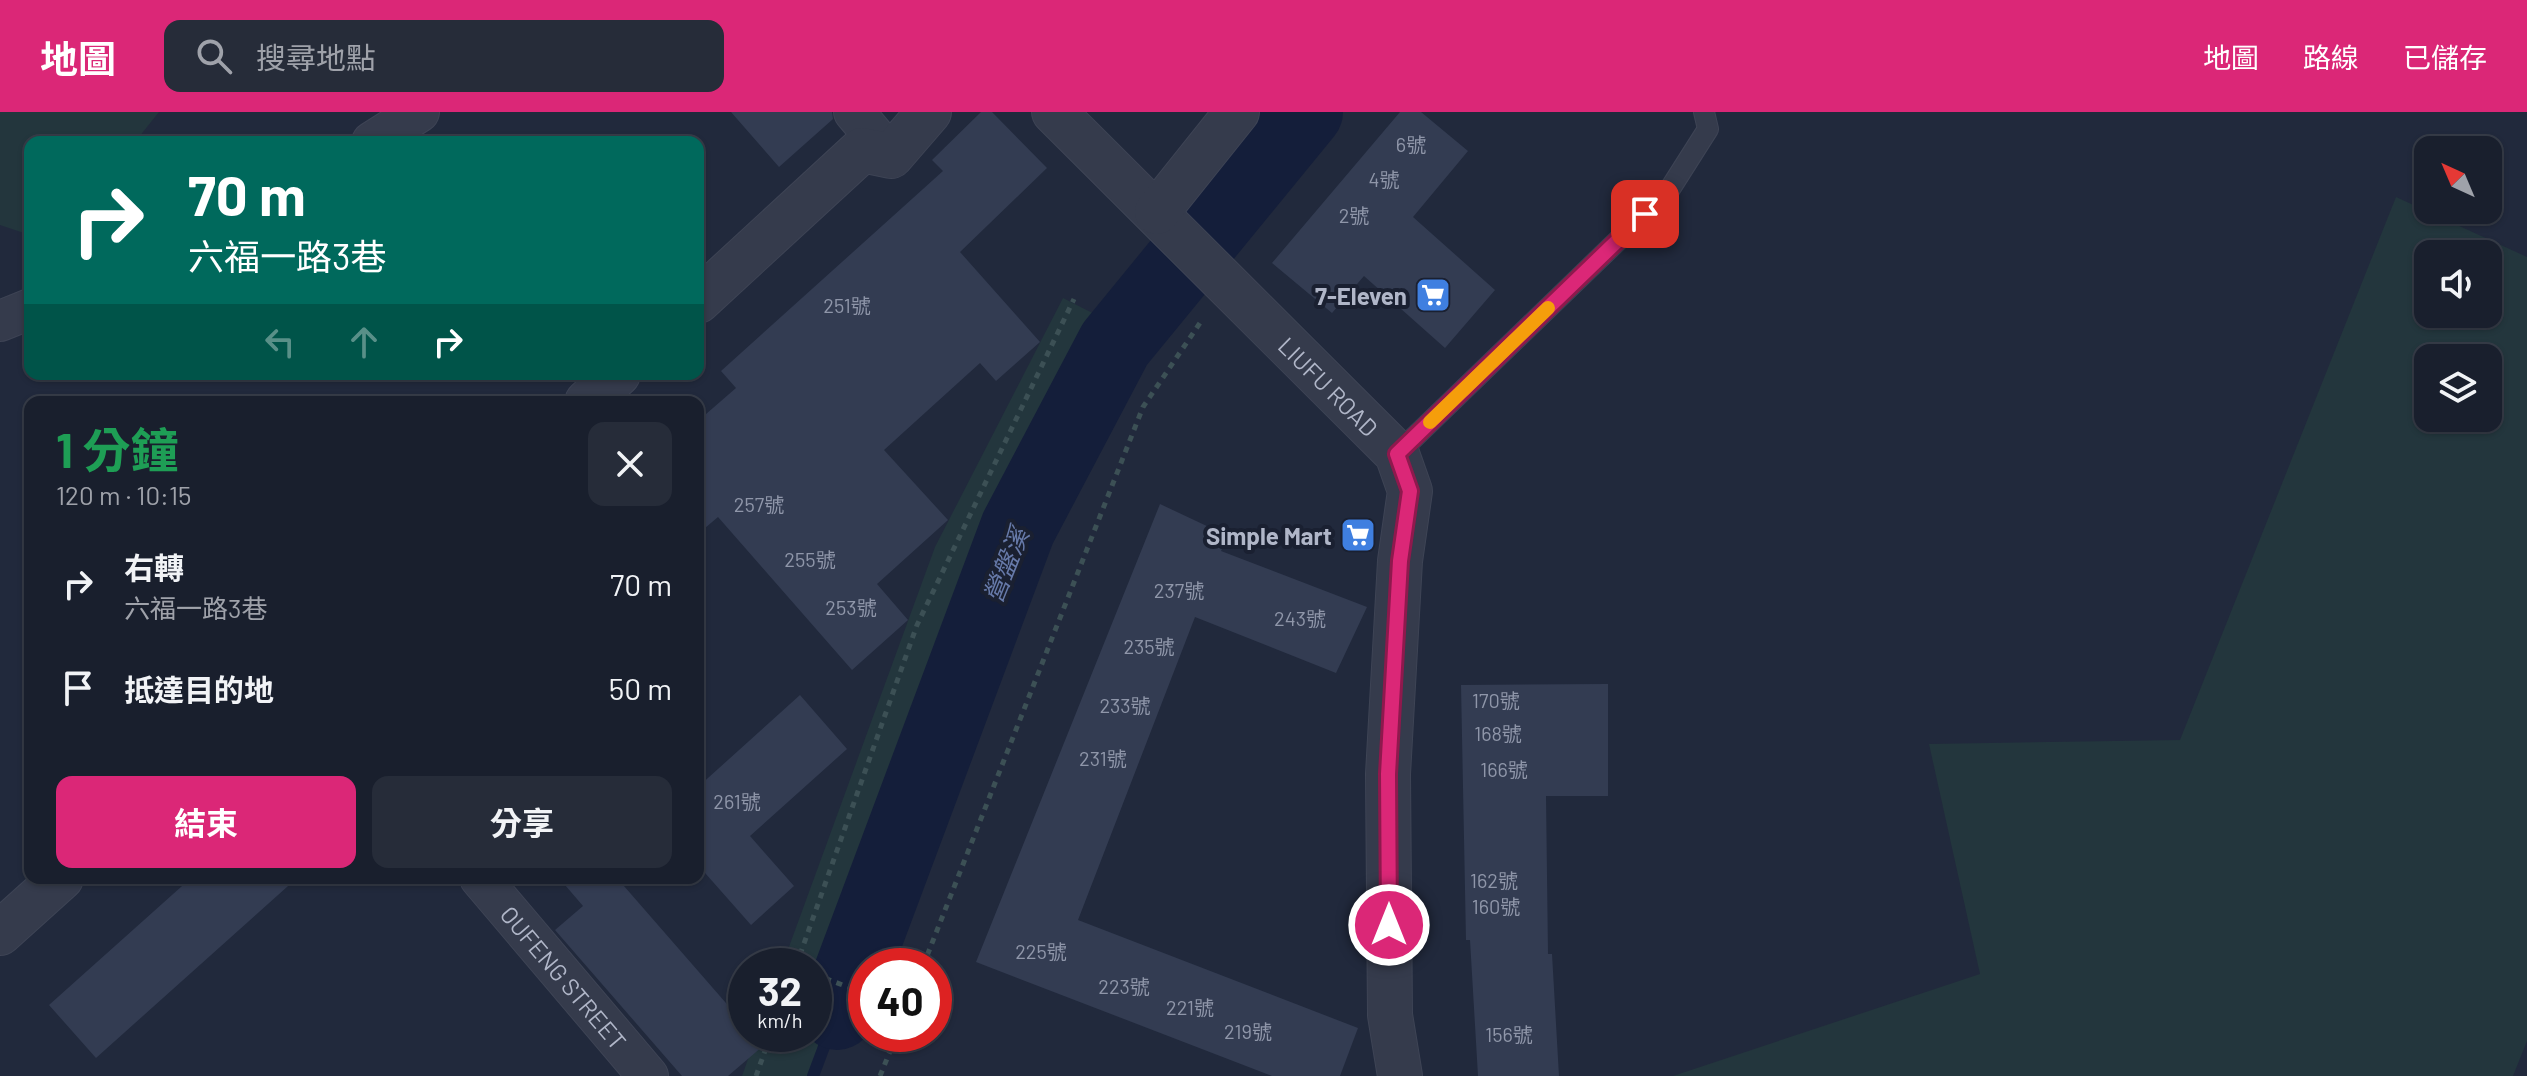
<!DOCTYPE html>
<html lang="zh-TW">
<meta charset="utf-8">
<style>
:root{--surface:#191f2d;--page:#262c39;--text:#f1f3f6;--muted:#9fa2aa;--line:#373d49;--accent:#db2777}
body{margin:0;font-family:Barlow,"Noto Sans TC",sans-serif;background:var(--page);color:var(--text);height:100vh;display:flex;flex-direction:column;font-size:30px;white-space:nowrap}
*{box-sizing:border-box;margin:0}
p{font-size:26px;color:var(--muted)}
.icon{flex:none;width:44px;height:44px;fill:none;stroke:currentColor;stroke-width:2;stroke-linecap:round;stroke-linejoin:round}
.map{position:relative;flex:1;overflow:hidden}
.panel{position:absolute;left:24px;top:284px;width:680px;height:488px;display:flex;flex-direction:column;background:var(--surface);border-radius:16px;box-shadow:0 2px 6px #0004,0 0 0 2px var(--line)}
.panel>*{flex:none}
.guide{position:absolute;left:24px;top:24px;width:680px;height:244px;border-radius:16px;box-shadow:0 2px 6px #0004,0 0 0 2px var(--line);background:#00695c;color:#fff;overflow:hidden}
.needle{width:52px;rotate:316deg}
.fabs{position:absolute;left:2414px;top:24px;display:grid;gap:16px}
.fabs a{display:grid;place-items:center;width:88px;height:88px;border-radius:16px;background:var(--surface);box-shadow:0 2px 6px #0004,0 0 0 2px var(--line);font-size:40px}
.speed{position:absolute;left:728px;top:836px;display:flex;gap:16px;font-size:40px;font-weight:700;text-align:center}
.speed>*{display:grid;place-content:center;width:104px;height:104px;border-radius:50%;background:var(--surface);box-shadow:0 2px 6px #0004,0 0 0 2px var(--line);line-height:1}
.speed small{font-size:20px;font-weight:400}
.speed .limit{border:12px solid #d22;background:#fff;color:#111}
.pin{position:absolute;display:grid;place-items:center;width:68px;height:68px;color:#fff;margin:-34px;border-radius:16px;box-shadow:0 4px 12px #0006}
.me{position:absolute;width:88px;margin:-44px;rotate:0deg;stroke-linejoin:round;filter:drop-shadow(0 0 6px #0008)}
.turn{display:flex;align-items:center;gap:28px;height:168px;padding:0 32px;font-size:36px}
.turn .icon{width:104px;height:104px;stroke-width:2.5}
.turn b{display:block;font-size:56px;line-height:68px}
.lanes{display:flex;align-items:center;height:76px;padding:0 32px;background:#0003;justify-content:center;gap:40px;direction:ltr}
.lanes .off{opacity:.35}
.round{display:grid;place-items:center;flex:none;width:84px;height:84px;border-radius:16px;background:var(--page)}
.head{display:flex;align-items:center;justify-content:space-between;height:136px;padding:0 32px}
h1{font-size:48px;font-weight:700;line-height:60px;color:#1e9e55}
.primary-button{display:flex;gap:16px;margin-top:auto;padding:16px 32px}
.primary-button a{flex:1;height:92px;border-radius:16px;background:var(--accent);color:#fff;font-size:32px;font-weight:700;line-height:92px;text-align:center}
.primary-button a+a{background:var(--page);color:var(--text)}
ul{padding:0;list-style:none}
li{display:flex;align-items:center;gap:24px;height:104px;padding:0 32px}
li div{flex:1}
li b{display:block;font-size:30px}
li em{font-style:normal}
header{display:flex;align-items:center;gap:48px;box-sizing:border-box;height:112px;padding:0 40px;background:var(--accent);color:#fff}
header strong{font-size:38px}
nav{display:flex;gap:44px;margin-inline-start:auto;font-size:28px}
.search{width:560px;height:72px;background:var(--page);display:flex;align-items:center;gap:20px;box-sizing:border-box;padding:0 28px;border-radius:16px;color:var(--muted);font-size:30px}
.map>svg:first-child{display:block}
.green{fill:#23363d;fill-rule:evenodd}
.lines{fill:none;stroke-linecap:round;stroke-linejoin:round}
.stream{stroke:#141e3a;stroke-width:12}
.river{stroke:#141e3a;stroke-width:76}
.building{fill:#333c52}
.service-casing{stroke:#3e4455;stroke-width:22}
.minor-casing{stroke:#3e4455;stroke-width:42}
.tertiary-casing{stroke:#3e4455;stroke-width:46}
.path{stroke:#3c5055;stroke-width:5;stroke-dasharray:6 6;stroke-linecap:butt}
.service{stroke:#353b4c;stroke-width:20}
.minor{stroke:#353b4c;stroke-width:40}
.tertiary{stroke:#353b4c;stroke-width:44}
.route-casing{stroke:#8e194d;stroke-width:20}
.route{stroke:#db2777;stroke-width:14}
.slow{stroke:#f59e0b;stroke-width:14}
.labels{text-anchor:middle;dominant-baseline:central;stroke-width:8;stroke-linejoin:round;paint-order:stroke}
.number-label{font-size:20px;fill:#8f96a9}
.poi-label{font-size:24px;font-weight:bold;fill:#b0b6c8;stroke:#1a2031;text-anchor:end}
.street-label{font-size:24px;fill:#b0b6c8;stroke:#1a2031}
.water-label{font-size:26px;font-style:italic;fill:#677aa9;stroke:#1a2031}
</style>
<header>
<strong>地圖</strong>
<div class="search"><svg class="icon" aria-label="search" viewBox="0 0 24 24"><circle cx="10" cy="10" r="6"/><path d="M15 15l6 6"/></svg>搜尋地點</div>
<nav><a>地圖</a><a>路線</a><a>已儲存</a></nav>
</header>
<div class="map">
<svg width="2527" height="964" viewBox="0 0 2527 964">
<rect width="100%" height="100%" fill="#21293c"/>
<path class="green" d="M 0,0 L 159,0 L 135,30 L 30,30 L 30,123 L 0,113 Z
M 2396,85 L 2527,145 L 2527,929 L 2513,964 L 1673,964 L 1980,862 L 1929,632 L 2180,628 ZM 2428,142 L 2488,142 L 2488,202 L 2428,202 ZM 2428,246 L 2488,246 L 2488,306 L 2428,306 Z
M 1063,186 L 1120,215 L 1017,416 L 809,964 L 742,964 L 757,922 L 814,922 L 814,854 L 782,854 L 935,435 Z"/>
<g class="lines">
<path class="stream" d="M 813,964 L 837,900"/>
<path class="river" d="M 837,900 L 1018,416 L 1115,232 L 1305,0"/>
</g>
<path class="building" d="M 731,0 L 832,0 L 833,7 L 779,55 Z
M 981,0 L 992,0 L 1047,56 L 960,140 L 1040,230 L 996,269 L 980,251 L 884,338 L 948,408 L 877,472 L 908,508 L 852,558 L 718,405 L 698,422 L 698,309 L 736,276 L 721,259 L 943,59 L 932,48 Z
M 1400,0 L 1421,0 L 1468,39 L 1413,105 L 1495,178 L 1445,236 L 1364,164 L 1332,201 L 1272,151 Z
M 1160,392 L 1228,424 L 1221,439 L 1367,495 L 1336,561 L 1195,505 L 1078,808 L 1358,916 L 1340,964 L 1272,964 L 976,850 Z
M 1608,572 L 1608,684 L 1546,684 L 1548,842 L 1552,842 L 1559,964 L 1478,964 L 1470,828 L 1466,828 L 1461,573 Z
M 800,583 L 847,637 L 750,724 L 794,774 L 751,813 L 698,753 L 698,675 Z
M 191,766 L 297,766 L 96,946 L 49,893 Z
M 559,766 L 617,766 L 746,914 L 746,922 L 753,922 L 763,934 L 728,964 L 682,964 L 555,818 L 583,794 Z"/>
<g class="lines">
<defs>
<path id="service" d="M 1397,342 L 1668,80 L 1708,17 L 1704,0"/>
<g id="minor">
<path d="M 854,0 L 891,44"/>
<path d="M 372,30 L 419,0"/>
<path d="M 0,209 L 30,197"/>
<path id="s1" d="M 480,766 L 648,964"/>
</g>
<g id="tertiary">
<path id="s2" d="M 1054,0 L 1397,342 L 1410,379 L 1400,449 L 1388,662 L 1390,903 L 1400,964"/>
<path d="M 1157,100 L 1237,0"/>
<path d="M 698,189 L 862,38 L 891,44 L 929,0"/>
<path d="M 587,290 L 618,262"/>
<path d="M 0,821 L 61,766"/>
</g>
</defs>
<use href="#service" class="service-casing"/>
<use href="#minor" class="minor-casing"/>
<use href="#tertiary" class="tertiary-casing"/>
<path class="path" d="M 796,854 L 917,513 L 1074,187
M 923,854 L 1143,295 L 1202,208
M 814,862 L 866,882
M 756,964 L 771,922
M 880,964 L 897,922"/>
<use href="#service" class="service"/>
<use href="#minor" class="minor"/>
<use href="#tertiary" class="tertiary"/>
</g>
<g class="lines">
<defs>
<path id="route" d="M 1389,813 L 1388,662 L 1400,449 L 1410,379 L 1397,342 L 1645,102"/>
</defs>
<use href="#route" class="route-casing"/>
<use href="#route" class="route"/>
<path class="slow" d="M 1430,310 L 1548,196"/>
</g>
<defs>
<symbol id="supermarket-square" viewBox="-11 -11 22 22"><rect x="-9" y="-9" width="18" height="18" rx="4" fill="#3f7fe0" stroke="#1a2031"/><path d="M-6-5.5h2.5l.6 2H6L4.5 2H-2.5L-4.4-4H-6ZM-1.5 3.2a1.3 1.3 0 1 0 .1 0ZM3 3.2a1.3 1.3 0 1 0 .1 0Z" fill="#fff"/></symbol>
</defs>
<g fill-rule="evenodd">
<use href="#supermarket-square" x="1413" y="163" width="40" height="40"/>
<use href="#supermarket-square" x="1338" y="403" width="40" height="40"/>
</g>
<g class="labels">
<g class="number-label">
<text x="1411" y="32">6號</text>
<text x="1384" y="67">4號</text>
<text x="1354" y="103">2號</text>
<text x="847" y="193">251號</text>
<text x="759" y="392">257號</text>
<text x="810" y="447">255號</text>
<text x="1179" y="478">237號</text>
<text x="851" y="495">253號</text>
<text x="1300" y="506">243號</text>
<text x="1149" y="534">235號</text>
<text x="1496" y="588">170號</text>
<text x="1125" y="593">233號</text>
<text x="1498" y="621">168號</text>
<text x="1103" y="646">231號</text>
<text x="1504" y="657">166號</text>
<text x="737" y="689">261號</text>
<text x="1494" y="768">162號</text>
<text x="1496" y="794">160號</text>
<text x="1041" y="839">225號</text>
<text x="1124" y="874">223號</text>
<text x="1190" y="895">221號</text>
<text x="1248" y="919">219號</text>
<text x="1509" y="922">156號</text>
</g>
<g class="poi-label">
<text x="1407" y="183">7-Eleven</text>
<text x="1332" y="423">Simple Mart</text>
</g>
<g class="street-label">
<text stroke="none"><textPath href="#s2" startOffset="388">LIUFU ROAD</textPath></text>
<text stroke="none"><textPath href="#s1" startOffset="130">OUFENG STREET</textPath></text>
</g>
<g class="water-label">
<text transform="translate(1005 453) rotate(-68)">營盤溪</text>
</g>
</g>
</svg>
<div class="fabs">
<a><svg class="needle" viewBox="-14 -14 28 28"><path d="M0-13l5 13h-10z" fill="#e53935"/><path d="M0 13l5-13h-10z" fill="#9fa2aa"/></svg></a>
<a><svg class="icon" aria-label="sound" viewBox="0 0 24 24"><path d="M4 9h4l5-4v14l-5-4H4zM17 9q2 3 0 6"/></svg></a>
<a><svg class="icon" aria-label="layers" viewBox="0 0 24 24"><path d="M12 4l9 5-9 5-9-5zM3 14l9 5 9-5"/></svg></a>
</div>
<div class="speed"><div>32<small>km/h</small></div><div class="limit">40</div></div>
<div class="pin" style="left:1645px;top:102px;background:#d93025"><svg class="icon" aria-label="arrive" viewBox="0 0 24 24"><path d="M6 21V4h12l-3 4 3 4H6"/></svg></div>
<svg class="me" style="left:1389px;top:813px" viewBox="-20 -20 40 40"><circle r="17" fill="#db2777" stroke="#fff" stroke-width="3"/><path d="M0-11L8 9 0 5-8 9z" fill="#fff"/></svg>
<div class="guide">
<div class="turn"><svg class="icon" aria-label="right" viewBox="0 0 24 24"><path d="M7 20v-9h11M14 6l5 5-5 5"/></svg><div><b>70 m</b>六福一路3巷</div></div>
<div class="lanes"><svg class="icon off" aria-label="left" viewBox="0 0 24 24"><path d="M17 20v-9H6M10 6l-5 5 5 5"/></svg><svg class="icon off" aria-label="ahead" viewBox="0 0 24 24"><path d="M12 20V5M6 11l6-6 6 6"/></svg><svg class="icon" aria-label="right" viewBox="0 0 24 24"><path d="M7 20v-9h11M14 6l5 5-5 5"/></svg></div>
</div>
<section class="panel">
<div class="head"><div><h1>1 分鐘</h1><p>120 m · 10:15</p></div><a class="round"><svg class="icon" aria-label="close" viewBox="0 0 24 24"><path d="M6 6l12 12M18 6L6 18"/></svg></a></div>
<ul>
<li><svg class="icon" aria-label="right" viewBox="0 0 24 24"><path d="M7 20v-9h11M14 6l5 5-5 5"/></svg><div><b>右轉</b><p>六福一路3巷</p></div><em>70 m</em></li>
<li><svg class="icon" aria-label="arrive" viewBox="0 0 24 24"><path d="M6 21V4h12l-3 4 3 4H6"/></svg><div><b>抵達目的地</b></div><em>50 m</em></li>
</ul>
<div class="primary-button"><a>結束</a><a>分享</a></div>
</section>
</div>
